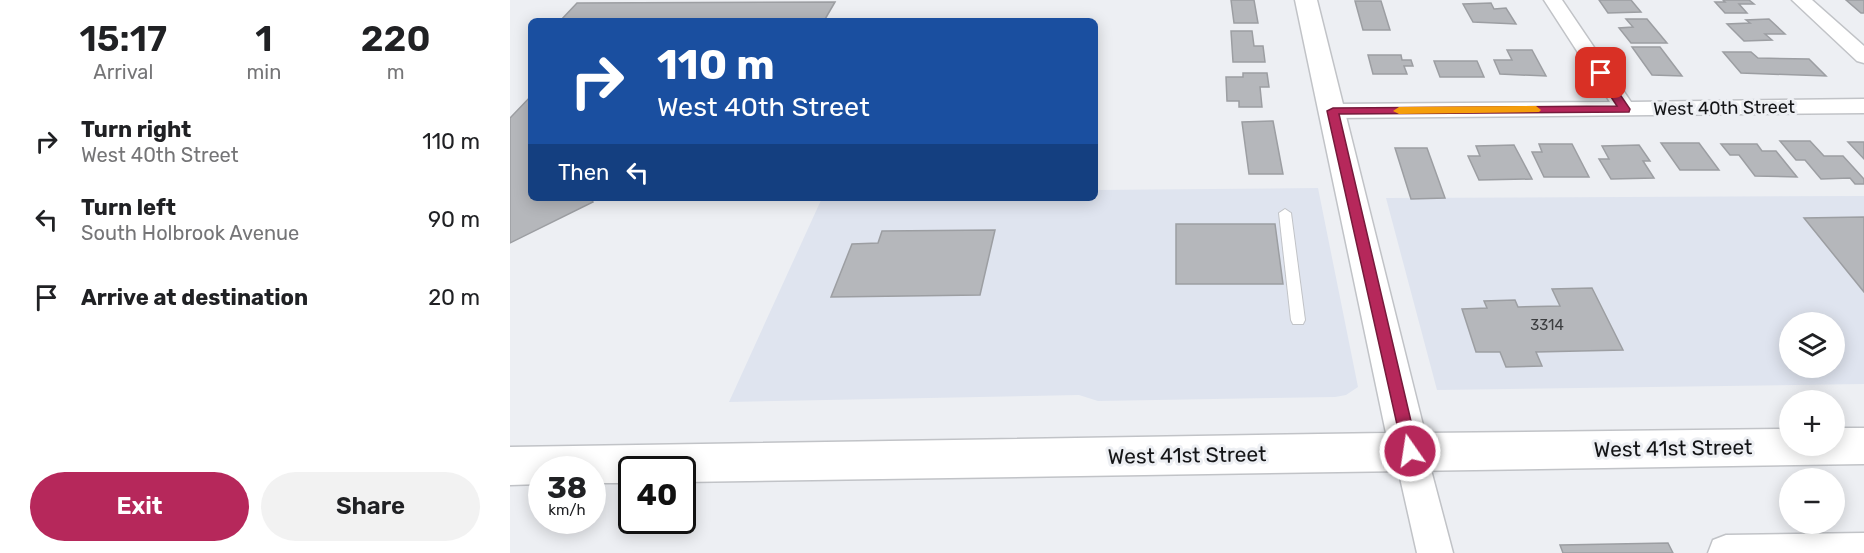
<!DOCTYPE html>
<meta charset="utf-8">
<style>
:root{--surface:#fff;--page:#f2f2f2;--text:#202124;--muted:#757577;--accent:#b6285b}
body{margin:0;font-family:Rubik,sans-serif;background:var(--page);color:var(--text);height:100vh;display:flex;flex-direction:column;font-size:22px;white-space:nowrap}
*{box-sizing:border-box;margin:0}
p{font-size:20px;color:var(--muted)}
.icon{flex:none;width:33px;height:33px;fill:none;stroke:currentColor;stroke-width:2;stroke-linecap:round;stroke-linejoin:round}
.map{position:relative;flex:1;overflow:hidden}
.side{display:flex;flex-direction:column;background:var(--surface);width:510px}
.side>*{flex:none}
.hud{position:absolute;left:18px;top:18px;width:570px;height:183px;border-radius:9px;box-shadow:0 3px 15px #0003;background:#1a4fa0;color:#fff;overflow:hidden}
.controls{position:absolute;left:1269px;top:312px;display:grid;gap:12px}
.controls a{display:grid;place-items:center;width:66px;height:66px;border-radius:50%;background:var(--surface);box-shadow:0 3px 15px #0003;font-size:30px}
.speed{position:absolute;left:18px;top:456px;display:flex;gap:12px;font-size:30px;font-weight:700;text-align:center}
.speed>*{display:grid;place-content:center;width:78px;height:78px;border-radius:50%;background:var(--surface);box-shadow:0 3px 15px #0003;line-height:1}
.speed small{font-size:15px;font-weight:400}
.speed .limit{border:3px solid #111;border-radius:9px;background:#fff;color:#111}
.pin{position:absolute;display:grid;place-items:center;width:51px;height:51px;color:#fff;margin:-26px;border-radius:12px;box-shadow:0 3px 9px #0006}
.me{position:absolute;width:66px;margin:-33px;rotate:347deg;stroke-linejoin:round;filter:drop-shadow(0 0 4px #0008)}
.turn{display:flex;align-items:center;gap:21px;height:126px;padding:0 30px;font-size:27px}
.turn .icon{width:78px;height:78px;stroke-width:2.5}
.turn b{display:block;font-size:42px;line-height:51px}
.then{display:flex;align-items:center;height:57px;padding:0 30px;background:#0003;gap:12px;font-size:22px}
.eta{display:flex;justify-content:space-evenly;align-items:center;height:102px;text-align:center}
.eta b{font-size:36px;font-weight:600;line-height:42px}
.cta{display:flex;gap:12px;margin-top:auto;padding:12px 30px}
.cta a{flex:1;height:69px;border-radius:36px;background:var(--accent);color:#fff;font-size:24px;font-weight:600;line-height:69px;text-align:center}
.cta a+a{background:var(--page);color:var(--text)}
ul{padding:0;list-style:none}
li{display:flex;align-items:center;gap:18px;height:78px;padding:0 30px}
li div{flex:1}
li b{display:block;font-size:22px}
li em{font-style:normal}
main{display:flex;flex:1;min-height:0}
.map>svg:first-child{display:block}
.built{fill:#dfe4ef;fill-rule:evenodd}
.building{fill:#b5b7bb;stroke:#9c9ea2;stroke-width:1.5}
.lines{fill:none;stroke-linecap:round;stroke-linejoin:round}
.lane-casing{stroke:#c1c3c7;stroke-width:2}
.street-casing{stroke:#c1c3c7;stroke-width:3}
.secondary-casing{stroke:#c1c3c7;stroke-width:3}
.lane{fill:#fff;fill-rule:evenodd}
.street{fill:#fff;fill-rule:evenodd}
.secondary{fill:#fff;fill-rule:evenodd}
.route{fill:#b6285b;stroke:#761a3b;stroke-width:1.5}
.slow{fill:#f59e0b}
.labels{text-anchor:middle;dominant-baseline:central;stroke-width:6;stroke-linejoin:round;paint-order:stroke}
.number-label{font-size:15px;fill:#3c3e40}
.street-label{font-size:18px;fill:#141517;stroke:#edeff3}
.near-street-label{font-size:21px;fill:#141517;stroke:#edeff3}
</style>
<main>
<section class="side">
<div class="eta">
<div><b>15:17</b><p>Arrival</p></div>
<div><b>1</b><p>min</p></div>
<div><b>220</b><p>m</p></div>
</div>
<ul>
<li><svg class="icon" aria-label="right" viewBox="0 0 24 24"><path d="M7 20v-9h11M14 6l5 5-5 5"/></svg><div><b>Turn right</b><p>West 40th Street</p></div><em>110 m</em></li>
<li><svg class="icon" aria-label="left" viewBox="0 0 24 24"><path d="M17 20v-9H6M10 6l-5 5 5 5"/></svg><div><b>Turn left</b><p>South Holbrook Avenue</p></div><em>90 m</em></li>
<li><svg class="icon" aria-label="arrive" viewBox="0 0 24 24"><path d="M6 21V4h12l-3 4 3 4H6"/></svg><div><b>Arrive at destination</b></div><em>20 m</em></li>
</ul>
<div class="cta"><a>Exit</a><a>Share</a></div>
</section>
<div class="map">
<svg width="1354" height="553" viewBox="0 0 1354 553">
<rect width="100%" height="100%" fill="#edeff3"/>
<path class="built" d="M 808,188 L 848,387 L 836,395 L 825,397 L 588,401 L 569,395 L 219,402 L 312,198 L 585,198 L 585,190 Z
M 1354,196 L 1354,384 L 927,390 L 876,198 ZM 1280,322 L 1324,322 L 1324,368 L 1280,368 Z"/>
<path class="building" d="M 721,0 L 744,0 L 748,23 L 724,23 Z
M 1089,0 L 1121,0 L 1131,12 L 1098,13 Z
M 1213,0 L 1239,0 L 1244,4 L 1229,4 L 1237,13 L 1215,13 L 1205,2 L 1215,2 Z
M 1336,0 L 1354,0 L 1354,13 L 1351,13 Z
M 845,1 L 871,1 L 880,30 L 853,30 Z
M 325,2 L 314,21 L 50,21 L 67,3 Z
M 981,3 L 984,9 L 996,8 L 1006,24 L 963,22 L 953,4 Z
M 1116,19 L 1137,19 L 1157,43 L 1121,43 L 1109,28 L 1123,27 Z
M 1259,19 L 1275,34 L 1255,34 L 1262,40 L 1234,41 L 1217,24 L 1240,23 L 1236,20 Z
M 721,31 L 742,31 L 744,46 L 753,46 L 755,62 L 723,62 Z
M 1122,47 L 1150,47 L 1172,76 L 1142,75 Z
M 997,50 L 1022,50 L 1036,76 L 990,74 L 984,60 L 1002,60 Z
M 1213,52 L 1241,52 L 1248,58 L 1299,59 L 1316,76 L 1231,73 Z
M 858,55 L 891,55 L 892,60 L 901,60 L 903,66 L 894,66 L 897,74 L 863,74 Z
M 924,61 L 967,61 L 974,77 L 930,77 Z
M 733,73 L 757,73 L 759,87 L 750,87 L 752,107 L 729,107 L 729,101 L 717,101 L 716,77 L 733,77 Z
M 21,96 L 21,198 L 80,198 L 83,202 L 0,243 L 0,118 Z
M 763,121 L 773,174 L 739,174 L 732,122 Z
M 1270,141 L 1300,141 L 1314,156 L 1333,156 L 1354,179 L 1354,184 L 1345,184 L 1340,178 L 1311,179 L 1295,160 L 1286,160 Z
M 1338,142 L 1354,142 L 1354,159 Z
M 1151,143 L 1189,143 L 1209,170 L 1170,170 Z
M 1029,144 L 1062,144 L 1079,177 L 1034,177 L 1022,152 L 1032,152 Z
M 1211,144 L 1247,144 L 1252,151 L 1266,151 L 1287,177 L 1245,176 L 1229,155 L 1220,155 Z
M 1004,145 L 1022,179 L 969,180 L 958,156 L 970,156 L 966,146 Z
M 1129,145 L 1140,161 L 1133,161 L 1144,178 L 1101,179 L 1089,159 L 1099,159 L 1092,146 Z
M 885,148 L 917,148 L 935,198 L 901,199 Z
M 1354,217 L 1354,292 L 1294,218 Z
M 666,224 L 765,224 L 773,284 L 666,284 Z
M 485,230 L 470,295 L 321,297 L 342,244 L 368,243 L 372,231 Z
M 1082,288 L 1113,350 L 1026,352 L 1032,366 L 996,367 L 990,352 L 966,352 L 952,309 L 977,308 L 974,301 L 1005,300 L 1008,307 L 1050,306 L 1042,289 Z
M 1158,543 L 1163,553 L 1053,553 L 1050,545 Z"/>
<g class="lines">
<defs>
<path id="lane" d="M 775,209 L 781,213 L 795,320 L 793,324 L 783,324 L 781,320 L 769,213 Z"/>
<path id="street" d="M 1034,0 L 1052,0 L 1121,102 L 1354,99 L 1354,113 L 823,118 L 815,116 L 812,111 L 815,106 L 823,104 L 1100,102 Z
M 1282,0 L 1302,0 L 1354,46 L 1354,63 L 1347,61 Z
M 900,436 L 912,441 L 916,451 L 943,553 L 907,553 L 884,451 L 888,441 Z
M 1354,533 L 1354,553 L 1198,553 L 1203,540 L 1216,535 Z"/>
<path id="secondary" d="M 785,0 L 807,0 L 915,433 L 1280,429 L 1280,446 L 1324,446 L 1324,428 L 1354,428 L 1354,464 L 172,482 L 172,470 L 122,470 L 122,483 L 82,483 L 82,470 L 32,470 L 32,484 L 0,485 L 0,447 L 876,433 Z"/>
</defs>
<use href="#lane" class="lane-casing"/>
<use href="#street" class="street-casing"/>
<use href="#secondary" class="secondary-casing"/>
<use href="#lane" class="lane"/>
<use href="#street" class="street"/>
<use href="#secondary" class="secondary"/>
</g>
<path class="route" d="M 1091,70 L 1094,71 L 1120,109 L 1119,112 L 829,114 L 908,451 L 906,456 L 900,458 L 894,456 L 817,111 L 823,108 L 1107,106 L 1085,73 Z"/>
<path class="slow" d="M 1026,106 L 1031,110 L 1029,112 L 889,114 L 883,111 L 889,107 Z"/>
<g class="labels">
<g class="number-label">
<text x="1037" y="325">3314</text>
</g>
<g class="street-label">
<text transform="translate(1214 108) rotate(-1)">West 40th Street</text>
</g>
<g class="near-street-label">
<text transform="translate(1163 448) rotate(-1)">West 41st Street</text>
<text transform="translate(677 455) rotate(-1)">West 41st Street</text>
</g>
</g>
</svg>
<div class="controls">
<a><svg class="icon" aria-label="layers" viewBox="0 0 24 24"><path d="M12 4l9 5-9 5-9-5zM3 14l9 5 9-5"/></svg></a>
<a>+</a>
<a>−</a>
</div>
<div class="speed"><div>38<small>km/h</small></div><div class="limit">40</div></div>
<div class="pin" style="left:1091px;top:73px;background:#d93025"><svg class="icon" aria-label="arrive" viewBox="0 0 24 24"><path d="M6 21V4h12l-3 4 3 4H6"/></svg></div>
<svg class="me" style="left:900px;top:451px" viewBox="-20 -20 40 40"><circle r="17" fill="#b6285b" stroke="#fff" stroke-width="3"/><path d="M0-11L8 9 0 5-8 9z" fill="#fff"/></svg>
<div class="hud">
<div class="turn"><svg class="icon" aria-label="right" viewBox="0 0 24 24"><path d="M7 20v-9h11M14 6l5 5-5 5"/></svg><div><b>110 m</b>West 40th Street</div></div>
<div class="then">Then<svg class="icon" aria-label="left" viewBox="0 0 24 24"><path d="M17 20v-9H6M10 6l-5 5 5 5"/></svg></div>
</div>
</div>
</main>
